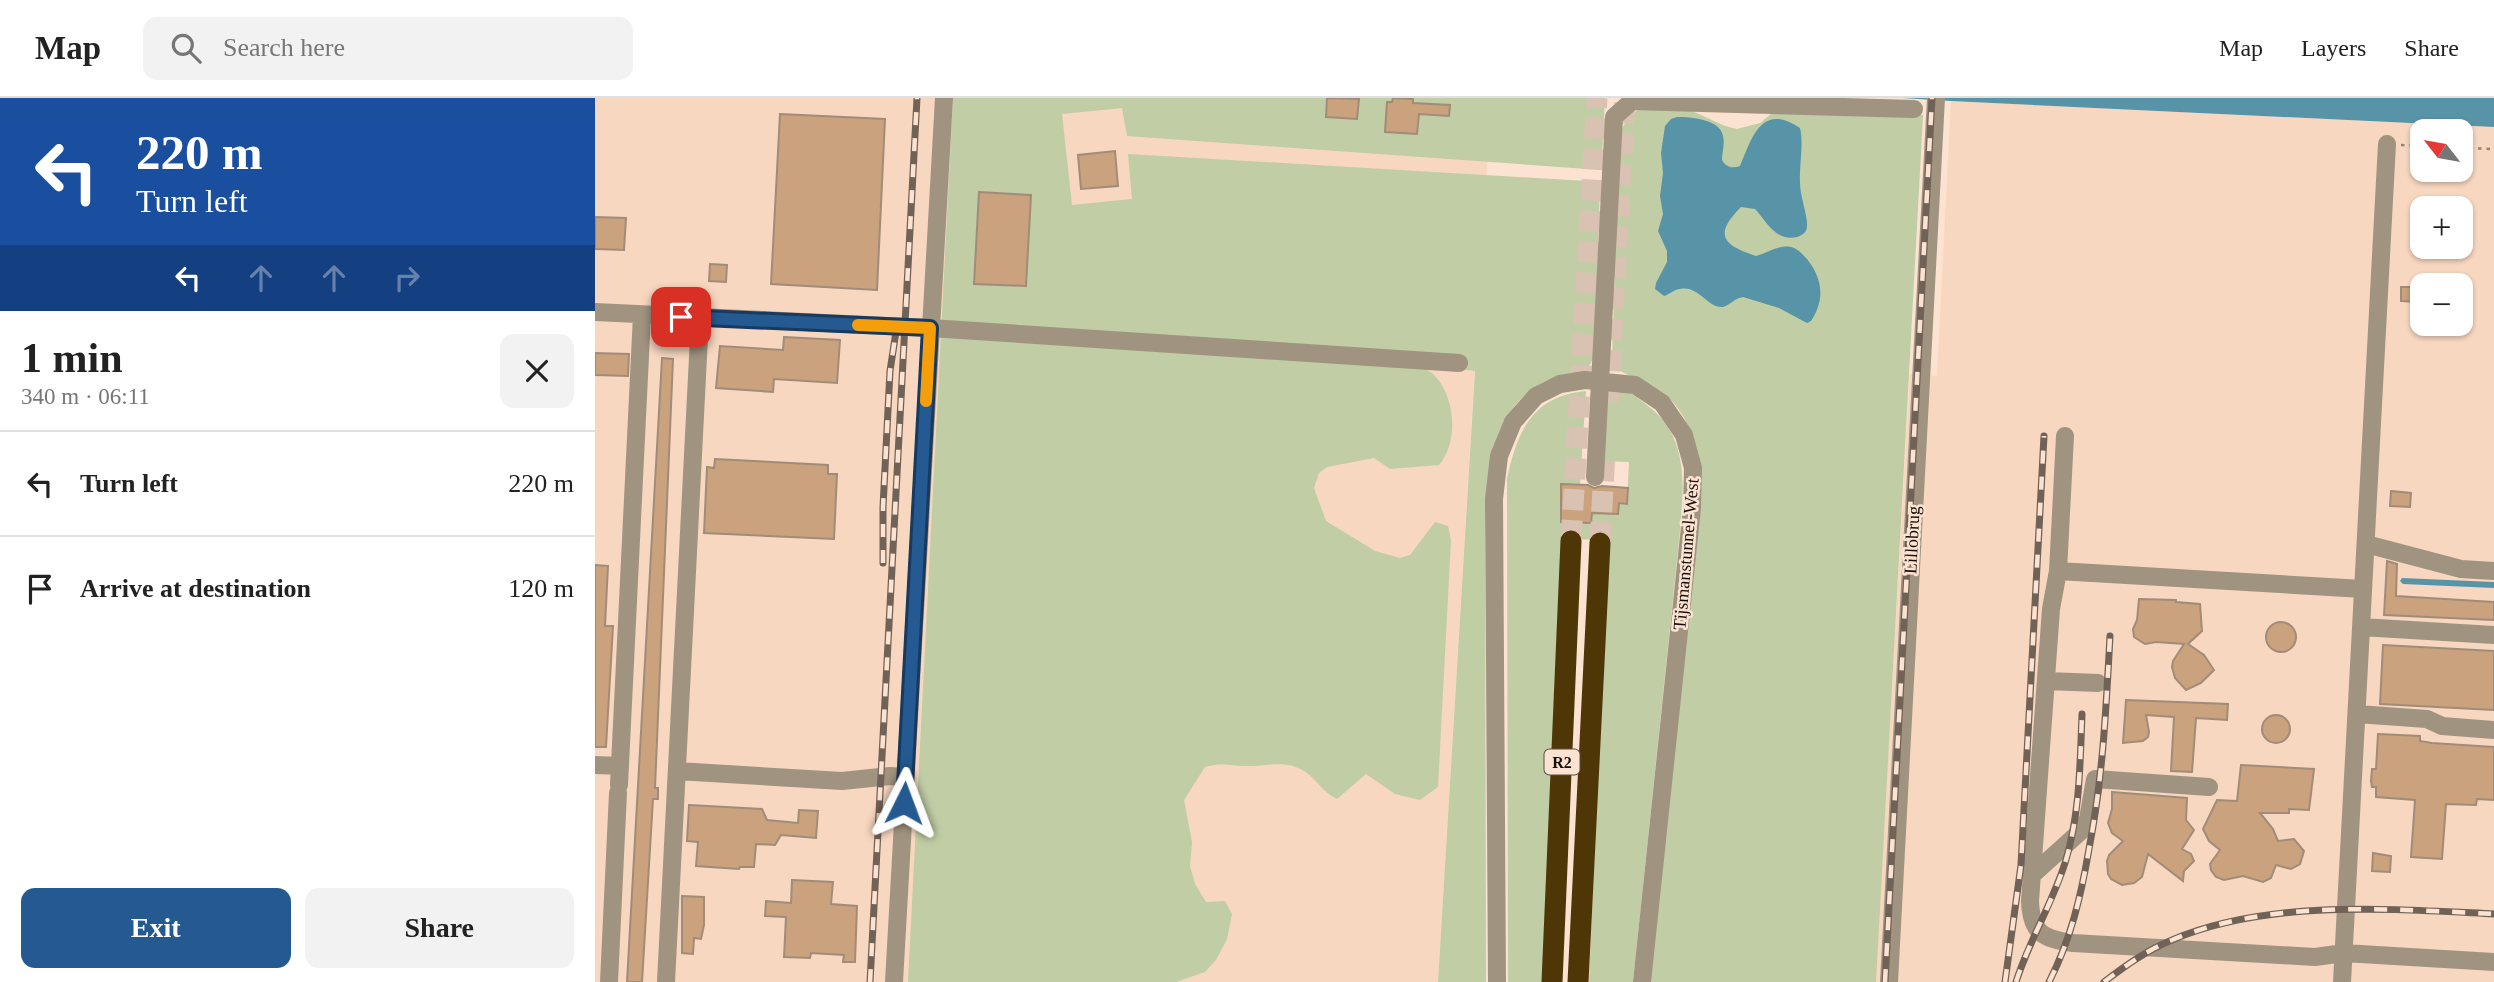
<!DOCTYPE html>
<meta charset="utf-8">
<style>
:root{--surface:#fff;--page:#f2f2f2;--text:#222;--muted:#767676;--line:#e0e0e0;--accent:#245991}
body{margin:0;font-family:Georgia,serif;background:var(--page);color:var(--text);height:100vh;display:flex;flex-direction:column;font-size:26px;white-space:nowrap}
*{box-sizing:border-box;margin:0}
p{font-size:23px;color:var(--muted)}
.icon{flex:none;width:38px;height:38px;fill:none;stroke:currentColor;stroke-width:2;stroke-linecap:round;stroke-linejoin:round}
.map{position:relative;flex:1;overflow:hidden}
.details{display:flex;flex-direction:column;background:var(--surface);width:595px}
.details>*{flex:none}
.guide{background:#1a4fa0;color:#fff;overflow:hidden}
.needle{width:46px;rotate:301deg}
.tools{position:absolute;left:1815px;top:21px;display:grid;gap:14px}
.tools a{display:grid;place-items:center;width:63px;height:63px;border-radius:14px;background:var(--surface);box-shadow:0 2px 5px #0004;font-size:35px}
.pin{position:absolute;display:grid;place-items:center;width:60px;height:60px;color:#fff;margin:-30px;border-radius:14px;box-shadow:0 4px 10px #0006}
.me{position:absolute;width:77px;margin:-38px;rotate:3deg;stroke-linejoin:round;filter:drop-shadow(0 0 5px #0008)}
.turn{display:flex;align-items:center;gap:24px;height:147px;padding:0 21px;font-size:32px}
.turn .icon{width:91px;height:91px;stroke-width:2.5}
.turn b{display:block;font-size:49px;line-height:60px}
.lanes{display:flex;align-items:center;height:66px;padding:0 21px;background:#0003;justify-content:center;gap:35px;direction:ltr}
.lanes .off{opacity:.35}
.round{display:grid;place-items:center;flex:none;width:74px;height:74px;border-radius:14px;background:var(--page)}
.overview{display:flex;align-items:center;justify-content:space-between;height:119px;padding:0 21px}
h1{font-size:42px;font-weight:700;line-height:52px}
.primary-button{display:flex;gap:14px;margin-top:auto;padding:14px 21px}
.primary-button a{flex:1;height:80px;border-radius:14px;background:var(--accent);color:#fff;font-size:28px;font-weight:700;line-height:80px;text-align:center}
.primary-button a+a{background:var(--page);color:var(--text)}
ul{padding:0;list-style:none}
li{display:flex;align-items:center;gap:21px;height:105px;padding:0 21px;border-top:2px solid var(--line)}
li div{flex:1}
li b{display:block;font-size:26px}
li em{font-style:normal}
header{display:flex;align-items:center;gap:42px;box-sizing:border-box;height:98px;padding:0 35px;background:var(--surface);border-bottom:2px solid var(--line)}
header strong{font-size:33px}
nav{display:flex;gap:38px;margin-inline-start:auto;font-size:24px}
.search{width:490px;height:63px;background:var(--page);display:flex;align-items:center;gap:18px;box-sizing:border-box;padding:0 24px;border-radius:14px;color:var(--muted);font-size:26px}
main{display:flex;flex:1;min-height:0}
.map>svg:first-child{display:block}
.built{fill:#f7d7c0;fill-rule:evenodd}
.green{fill:#c0cda5}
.water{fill:#5894a8}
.building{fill:#caa27d;stroke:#a18c79;stroke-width:2}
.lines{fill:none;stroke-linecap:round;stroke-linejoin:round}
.highway-tunnel{stroke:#dac2b2;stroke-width:21;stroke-dasharray:21 10;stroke-linecap:butt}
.path{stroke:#958377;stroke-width:2.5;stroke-dasharray:3.5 5;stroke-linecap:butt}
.minor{stroke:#a09380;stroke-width:18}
.highway{stroke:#4f3606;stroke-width:21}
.rail-casing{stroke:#716257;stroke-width:7}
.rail{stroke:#fce2d0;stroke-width:4.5;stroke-dasharray:13;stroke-linecap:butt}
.route-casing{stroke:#173a5e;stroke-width:18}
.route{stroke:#245991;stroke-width:12}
.slow{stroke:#f59e0b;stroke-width:12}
.labels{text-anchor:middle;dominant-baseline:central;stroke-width:5;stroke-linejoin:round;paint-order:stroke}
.shield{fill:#fce2d0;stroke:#5b4e44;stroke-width:2}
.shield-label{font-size:16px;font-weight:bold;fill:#160e08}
.street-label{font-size:18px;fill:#160e08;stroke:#fce2d0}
</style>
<header>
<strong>Map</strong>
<div class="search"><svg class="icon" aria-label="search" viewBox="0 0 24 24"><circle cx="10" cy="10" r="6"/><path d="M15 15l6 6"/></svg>Search here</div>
<nav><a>Map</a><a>Layers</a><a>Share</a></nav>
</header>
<main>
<section class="details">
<div class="guide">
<div class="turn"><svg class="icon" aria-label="left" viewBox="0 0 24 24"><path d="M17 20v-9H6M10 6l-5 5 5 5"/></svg><div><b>220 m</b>Turn left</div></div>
<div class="lanes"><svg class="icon" aria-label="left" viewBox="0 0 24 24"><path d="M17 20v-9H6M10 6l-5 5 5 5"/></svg><svg class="icon off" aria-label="ahead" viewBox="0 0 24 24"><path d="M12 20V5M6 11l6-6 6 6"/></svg><svg class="icon off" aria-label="ahead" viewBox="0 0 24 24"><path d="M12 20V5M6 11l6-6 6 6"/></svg><svg class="icon off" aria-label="right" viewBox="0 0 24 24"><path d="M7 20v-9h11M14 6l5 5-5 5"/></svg></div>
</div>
<div class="overview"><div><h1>1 min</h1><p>340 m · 06:11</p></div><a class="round"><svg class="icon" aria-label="close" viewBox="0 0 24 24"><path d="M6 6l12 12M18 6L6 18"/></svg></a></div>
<ul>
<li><svg class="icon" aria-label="left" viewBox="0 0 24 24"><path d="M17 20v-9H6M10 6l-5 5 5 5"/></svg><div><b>Turn left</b></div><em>220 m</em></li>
<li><svg class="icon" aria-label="arrive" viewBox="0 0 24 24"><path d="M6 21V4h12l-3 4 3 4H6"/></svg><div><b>Arrive at destination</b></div><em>120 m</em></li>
</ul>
<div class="primary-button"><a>Exit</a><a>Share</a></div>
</section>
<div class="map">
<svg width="1899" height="884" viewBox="0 0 1899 884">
<rect width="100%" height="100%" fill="#fce2d0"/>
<path class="built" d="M 0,0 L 896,0 L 843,884 L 0,884 Z
M 1356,3 L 1899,29 L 1899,884 L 1280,884 L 1315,276 L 1342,278 ZM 1827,33 L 1866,33 L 1866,72 L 1827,72 ZM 1827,110 L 1866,110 L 1866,149 L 1827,149 ZM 1827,187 L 1866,187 L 1866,226 L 1827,226 Z"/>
<path class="green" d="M 358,0 L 1010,0 L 1007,58 L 1000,68 L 992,71 L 532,38 L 527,10 L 467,16 L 477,107 L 537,101 L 533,56 L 992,83 L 1005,88 L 999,254 C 998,259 997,266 993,269 C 982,277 954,278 937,291 C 895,323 892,376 890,425 L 891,884 L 843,884 L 880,273 L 818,265 C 824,269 836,272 841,279 C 861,302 863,345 844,367 L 795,371 L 779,360 L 732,369 L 724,375 L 719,390 L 731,423 L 780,453 L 805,460 L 815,457 L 840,424 L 853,428 L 856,442 L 843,689 L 825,702 L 800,696 L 771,676 L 742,701 C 727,694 722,681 709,673 C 689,661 670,669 648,668 C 632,667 626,665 610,669 L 589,702 L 597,744 L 595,768 L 600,786 L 611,804 L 630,803 L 637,816 L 632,841 L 621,862 L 610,874 L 581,884 L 313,884 Z
M 1044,11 L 1095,12 L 1130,28 L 1142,31 L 1165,25 L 1182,11 L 1328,17 L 1281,884 L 1054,884 L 1105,376 C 1101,346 1093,312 1066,294 C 1052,285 1036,279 1022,271 L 1017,264 L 1024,42 C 1026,28 1033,19 1044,11 Z
M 1025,292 C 1036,293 1044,301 1053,308 C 1097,341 1088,395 1084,443 L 1038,884 L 994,884 L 1013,442 L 972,441 L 947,884 L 913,884 L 912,381 C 922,334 937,298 991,293 L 985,387 L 996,425 L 997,415 L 1023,416 L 1024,405 L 1032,405 L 1034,364 L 1008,363 L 1011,305 L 1015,299 Z"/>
<path class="water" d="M 1307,0 L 1899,0 L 1899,29 L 1356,3 Z
M 1082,19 C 1096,19 1125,21 1128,38 C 1130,45 1127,55 1127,62 C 1131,69 1137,71 1145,68 C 1157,40 1166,4 1205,30 C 1209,47 1204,67 1205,85 C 1205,98 1213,119 1212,128 C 1212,134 1208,137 1202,139 C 1181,144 1172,124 1160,111 L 1146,109 C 1118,137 1128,147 1161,158 C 1174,155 1185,145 1199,150 C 1204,152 1208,157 1212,161 C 1228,181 1230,202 1216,223 L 1212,225 L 1184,210 L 1148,199 C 1140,200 1135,207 1128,209 C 1113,211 1104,187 1085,191 C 1080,191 1075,196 1069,198 L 1060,191 L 1061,185 L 1072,164 L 1072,153 L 1063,133 L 1068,116 L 1065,98 L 1068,75 L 1066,55 L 1070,28 L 1076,21 Z
M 1807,480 L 1899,484 L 1899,490 L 1808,486 L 1805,483 Z"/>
<path class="building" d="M 732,0 L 764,1 L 762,21 L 731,19 Z
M 798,0 L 818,1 L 818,5 L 855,7 L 854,18 L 824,16 L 822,36 L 790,34 L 792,4 L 797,4 Z
M 185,16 L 290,21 L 282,192 L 176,186 Z
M 520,53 L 523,88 L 486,91 L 483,57 Z
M 384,94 L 436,97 L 431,188 L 379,186 Z
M 0,119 L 31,120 L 29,152 L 0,151 Z
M 115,166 L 132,167 L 131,184 L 114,183 Z
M 1806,189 L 1827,189 L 1825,204 L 1806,203 Z
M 189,239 L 245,242 L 242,285 L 179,281 L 178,294 L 121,290 L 125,248 L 188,252 Z
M 0,255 L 34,256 L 33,278 L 0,277 Z
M 67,260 L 78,261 L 60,690 L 63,690 L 63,701 L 58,701 L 47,884 L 32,884 Z
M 120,361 L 233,367 L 233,376 L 242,376 L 239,441 L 109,435 L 112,369 L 119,370 Z
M 966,386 L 993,387 L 999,390 L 1007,388 L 1033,390 L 1032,406 L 1024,405 L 1023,416 L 997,415 L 996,425 L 966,424 Z
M 1796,393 L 1816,395 L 1815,409 L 1795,408 Z
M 1792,463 L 1802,466 L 1801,498 L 1899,504 L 1899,522 L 1789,517 Z
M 0,467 L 13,468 L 10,528 L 18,528 L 11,649 L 0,649 Z
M 1544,501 L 1581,502 L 1581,504 L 1605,506 L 1607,533 L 1593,546 L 1609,557 L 1619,572 L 1606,585 L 1591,592 L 1580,580 L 1577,569 L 1578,563 L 1589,546 L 1561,544 L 1550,546 L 1539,539 L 1538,531 L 1542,522 Z
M1671 539a15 15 0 1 1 30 0a15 15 0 1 1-30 0Z
M 1788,547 L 1899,553 L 1899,612 L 1785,606 Z
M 1531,602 L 1633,606 L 1632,622 L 1601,620 L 1597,674 L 1576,673 L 1579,619 L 1551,617 L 1554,634 L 1553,639 L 1548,643 L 1528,645 Z
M1667 631a14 14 0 1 1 28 0a14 14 0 1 1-28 0Z
M 1783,636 L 1825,638 L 1825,643 L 1837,645 L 1899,649 L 1899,702 L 1882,701 L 1881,707 L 1851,706 L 1847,761 L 1816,759 L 1820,702 L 1781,699 L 1781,689 L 1777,689 L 1776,683 L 1777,671 L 1781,671 Z
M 1646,667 L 1719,671 L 1714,712 L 1694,711 L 1694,715 L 1665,715 L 1678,731 L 1683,743 L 1699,741 L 1709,753 L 1705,766 L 1696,771 L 1681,767 L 1676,780 L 1668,784 L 1648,778 L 1629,782 L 1621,779 L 1616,772 L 1615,766 L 1625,752 L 1614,743 L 1608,731 L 1622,702 L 1642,703 Z
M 1517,694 L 1592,700 L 1591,722 L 1599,732 L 1587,751 L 1596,756 L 1599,763 L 1589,773 L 1588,783 L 1553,756 L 1547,779 L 1539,785 L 1527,787 L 1516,781 L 1513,776 L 1512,763 L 1514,757 L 1528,743 L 1517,735 L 1513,725 L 1517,711 Z
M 94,707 L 167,711 L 172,722 L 203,725 L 204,712 L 223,713 L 221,740 L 186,737 L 180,747 L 161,746 L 159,769 L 145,769 L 144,771 L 101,768 L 103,744 L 92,743 Z
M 1778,755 L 1796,758 L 1795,774 L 1777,773 Z
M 197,782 L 238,784 L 236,806 L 262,808 L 260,864 L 248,864 L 249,857 L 216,855 L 215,860 L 189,859 L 191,819 L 170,818 L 171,803 L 196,805 Z
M 87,798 L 109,799 L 109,827 L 106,841 L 99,840 L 98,856 L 87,855 Z"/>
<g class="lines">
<path class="highway-tunnel" d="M 1013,304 L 1030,0
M 976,443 L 1002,0
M 1005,445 L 1010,353"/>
<path class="path" d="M 1806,47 L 1827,48
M 1866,50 L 1899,51"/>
<path class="minor" d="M 0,214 L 335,230 L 864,265
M 1470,338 L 1463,473 L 1456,511 L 1435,803 C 1436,835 1448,841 1478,845 L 1720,859 L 1749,855 L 1899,864
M 1000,379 L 1019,19 L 1037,3 L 1319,11
M 1771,446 L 1866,471 L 1899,473
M 1463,473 L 1768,491
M 1766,529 L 1899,537
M 1452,583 L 1503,585
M 1762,616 L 1832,621 L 1847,628 L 1899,632
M 0,667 L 25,668
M 82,673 L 247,683 L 295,678 L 310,679
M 24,687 L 47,217
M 1437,777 L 1487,732 L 1493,721 L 1500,681 L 1614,689
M 14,884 L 23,695
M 71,884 L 105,220
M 299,884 L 349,0
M 902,884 L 899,401 L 904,358 L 918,324 L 941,298 L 965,286 L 990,282 L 1040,287 L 1067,305 L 1089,337 L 1098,370 L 1097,410 L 1047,884
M 1294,884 L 1341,0
M 1747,884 L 1792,46"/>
<path class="highway" d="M 957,884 L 976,443
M 983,884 L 1005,445"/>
<defs>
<path id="rail" d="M 288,465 L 288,409 L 295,273 L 302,227
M 275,884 L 322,0
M 1290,884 L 1337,0
M 1410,884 L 1426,767 L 1449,338
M 1421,884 C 1434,843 1457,806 1470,765 C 1485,717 1485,666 1487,616
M 1454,884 C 1476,841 1486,798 1494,751 C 1508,678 1511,612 1515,538
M 1509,884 C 1530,868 1552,852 1577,842 C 1673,801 1797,811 1899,816"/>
</defs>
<use href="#rail" class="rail-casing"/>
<use href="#rail" class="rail"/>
</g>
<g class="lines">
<defs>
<path id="route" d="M 86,219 L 335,230 L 309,705"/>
</defs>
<use href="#route" class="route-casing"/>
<use href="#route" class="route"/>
<path class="slow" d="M 263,227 L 335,230 L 331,303"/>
</g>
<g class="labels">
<rect class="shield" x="949.5" y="651.5" width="35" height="25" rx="5"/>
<g class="shield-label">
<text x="967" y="664">R2</text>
</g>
<g class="street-label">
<text transform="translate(1317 442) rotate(-87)">Lillobrug</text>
<text transform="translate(1091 456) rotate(-85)">Tijsmanstunnel-West</text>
</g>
</g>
</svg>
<div class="tools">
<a><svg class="needle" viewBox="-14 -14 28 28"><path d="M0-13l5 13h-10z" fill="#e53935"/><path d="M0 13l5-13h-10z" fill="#767676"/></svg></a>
<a>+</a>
<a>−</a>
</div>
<div class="pin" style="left:86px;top:219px;background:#d93025"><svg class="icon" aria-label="arrive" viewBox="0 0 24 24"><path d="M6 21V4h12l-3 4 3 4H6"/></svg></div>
<svg class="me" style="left:309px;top:705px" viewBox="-20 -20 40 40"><path d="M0-17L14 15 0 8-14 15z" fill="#245991" stroke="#fff" stroke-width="4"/></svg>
</div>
</main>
